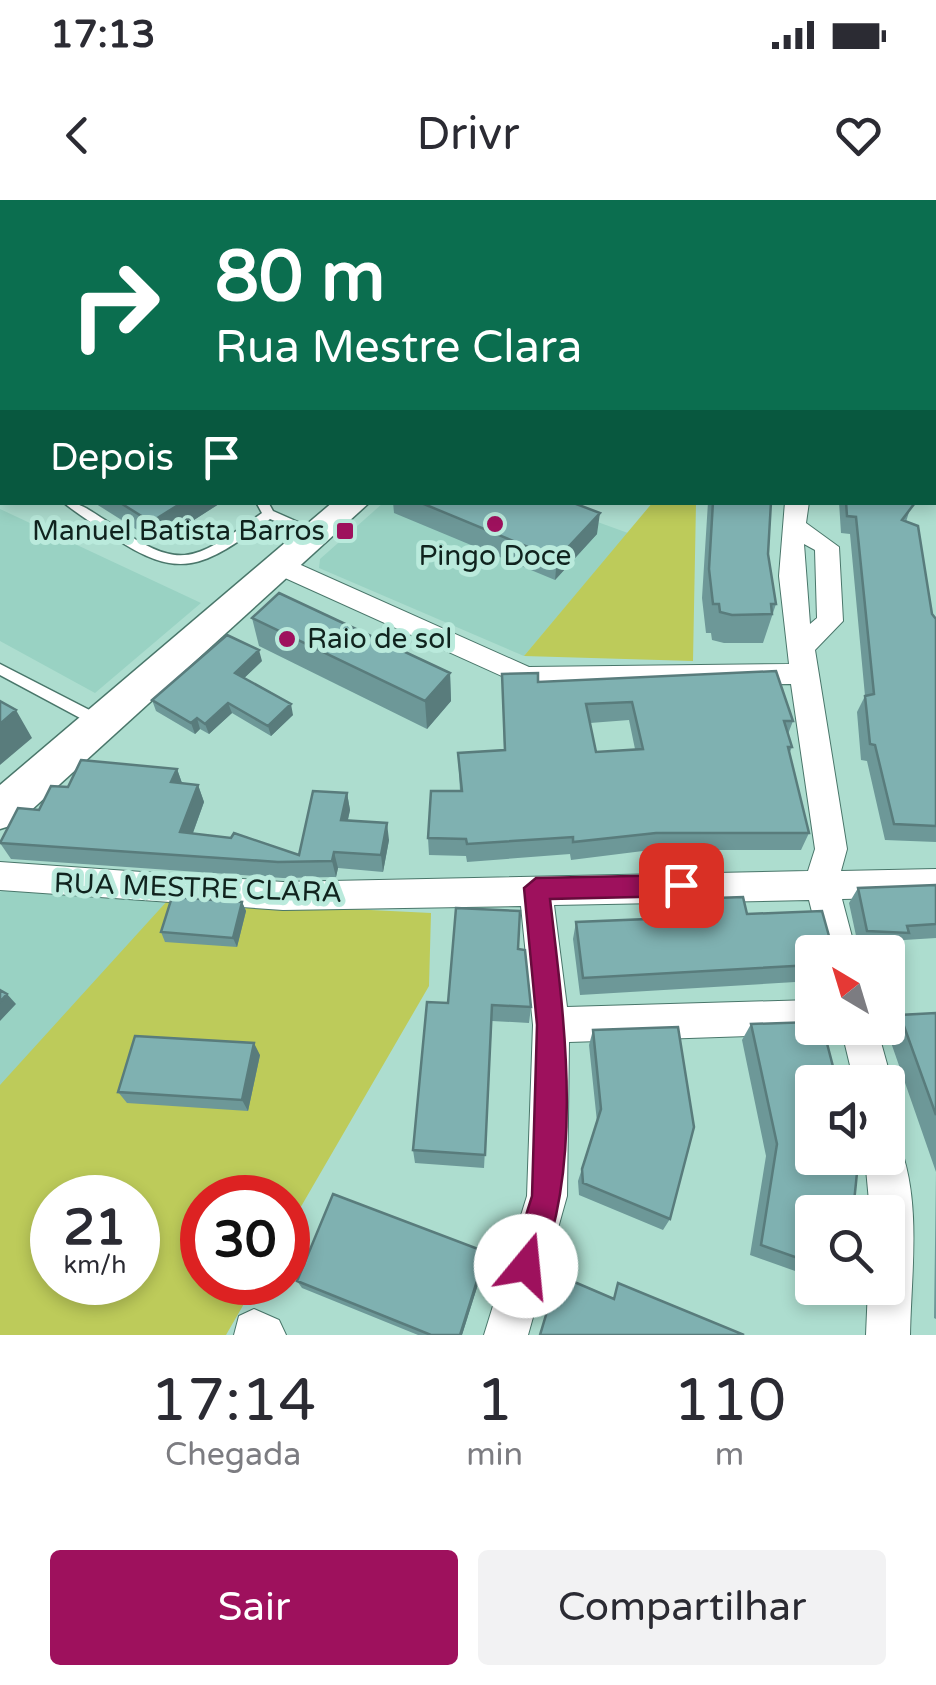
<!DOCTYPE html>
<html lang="pt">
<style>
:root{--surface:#fff;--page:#f2f2f3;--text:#2b2b33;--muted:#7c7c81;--accent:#9e115d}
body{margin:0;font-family:"Varela Round",sans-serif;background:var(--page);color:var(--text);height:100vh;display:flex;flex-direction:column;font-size:38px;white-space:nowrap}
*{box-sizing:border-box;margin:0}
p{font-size:32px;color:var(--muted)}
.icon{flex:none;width:55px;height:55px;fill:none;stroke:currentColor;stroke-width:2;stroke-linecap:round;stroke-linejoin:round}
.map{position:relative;height:1135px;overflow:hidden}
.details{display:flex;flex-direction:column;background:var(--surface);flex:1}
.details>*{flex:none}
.guide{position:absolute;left:0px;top:0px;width:938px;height:305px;box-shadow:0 5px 15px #0003;background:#0b6e4f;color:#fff;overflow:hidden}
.needle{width:65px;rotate:322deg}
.tools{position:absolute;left:795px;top:735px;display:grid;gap:20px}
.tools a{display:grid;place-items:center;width:110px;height:110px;border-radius:10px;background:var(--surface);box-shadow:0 5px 15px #0003;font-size:50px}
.speed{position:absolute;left:30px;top:975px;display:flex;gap:20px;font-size:50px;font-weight:700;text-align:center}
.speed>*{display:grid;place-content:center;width:130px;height:130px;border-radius:50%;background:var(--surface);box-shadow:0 5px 15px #0003;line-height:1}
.speed small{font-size:25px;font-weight:400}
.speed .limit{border:15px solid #d22;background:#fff;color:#111}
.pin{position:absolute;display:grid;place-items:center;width:85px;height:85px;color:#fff;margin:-42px;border-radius:20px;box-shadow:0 5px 15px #0006}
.me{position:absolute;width:110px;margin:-55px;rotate:17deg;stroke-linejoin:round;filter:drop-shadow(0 0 8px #0008)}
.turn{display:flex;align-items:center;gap:35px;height:210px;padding:0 50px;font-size:45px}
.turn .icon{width:130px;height:130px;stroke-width:2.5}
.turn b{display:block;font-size:70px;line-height:85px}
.then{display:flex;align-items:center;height:95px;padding:0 50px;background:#0003;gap:20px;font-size:38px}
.eta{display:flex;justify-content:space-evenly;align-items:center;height:170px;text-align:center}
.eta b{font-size:60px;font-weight:600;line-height:70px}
.button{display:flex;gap:20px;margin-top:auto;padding:20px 50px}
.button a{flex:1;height:115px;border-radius:10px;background:var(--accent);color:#fff;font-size:40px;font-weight:600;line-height:115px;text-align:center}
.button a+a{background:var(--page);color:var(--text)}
.status{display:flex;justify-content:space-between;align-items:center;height:70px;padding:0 50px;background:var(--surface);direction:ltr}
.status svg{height:28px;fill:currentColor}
header{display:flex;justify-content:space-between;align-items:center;height:130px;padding:0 50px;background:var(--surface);font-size:45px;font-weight:600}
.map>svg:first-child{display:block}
.built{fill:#99d2c3}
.green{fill:#bdcb5a;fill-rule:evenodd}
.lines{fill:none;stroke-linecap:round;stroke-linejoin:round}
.lane-casing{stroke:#49766a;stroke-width:3}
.street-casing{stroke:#49766a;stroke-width:2}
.secondary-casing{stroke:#49766a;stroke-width:3}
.lane{fill:#fff;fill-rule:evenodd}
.street{fill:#fff;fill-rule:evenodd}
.secondary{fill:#fff;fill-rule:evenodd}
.wall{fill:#6d9898;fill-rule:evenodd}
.shaded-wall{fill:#597c7c}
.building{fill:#7fb1b1;stroke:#597c7c;stroke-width:2.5;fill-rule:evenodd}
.route{fill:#9e115d;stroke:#670b3c;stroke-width:2.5}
.poi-dot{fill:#9e115d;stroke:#baeadc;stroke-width:4}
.labels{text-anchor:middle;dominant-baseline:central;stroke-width:10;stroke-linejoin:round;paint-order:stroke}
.poi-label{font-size:28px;fill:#10231e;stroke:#baeadc;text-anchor:end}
.street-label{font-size:28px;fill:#10231e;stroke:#baeadc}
</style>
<div class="status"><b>17:13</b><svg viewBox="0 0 49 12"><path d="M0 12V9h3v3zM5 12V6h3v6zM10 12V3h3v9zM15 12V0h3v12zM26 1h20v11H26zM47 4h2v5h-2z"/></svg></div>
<header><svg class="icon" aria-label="back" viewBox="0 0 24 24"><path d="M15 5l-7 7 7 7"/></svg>Drivr<svg class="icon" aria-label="heart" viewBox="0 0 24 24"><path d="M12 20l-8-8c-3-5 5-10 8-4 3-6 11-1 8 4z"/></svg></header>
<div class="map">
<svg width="936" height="1135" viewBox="0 0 936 1135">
<rect width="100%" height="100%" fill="#adddcf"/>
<path class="built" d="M 383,303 L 545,303 L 628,333 L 524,456 L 319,368 L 320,359 Z
M 0,309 L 201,403 L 95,493 L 0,441 Z
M 9,688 L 168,700 L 0,893 L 0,692 Z"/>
<path class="green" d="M 653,302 L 696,303 L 693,461 L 524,456 Z
M 168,700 L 431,713 L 429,786 L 288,1029 L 288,998 L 202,998 L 202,1082 L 256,1083 L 226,1135 L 0,1135 L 0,885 ZM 52,998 L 138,998 L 138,1082 L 52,1082 Z"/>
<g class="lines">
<defs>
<path id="lane" d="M 0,256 L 2,256 L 2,264 L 0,264 Z
M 63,302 C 81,302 90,311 105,320 C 181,371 189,365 262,313 L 256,302 L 268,302 L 273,311 L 325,334 L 323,337 L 315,337 L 270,319 C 205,366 181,384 109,334 C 94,324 77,314 63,302 Z
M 0,464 L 105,518 L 107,522 L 105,526 L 95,526 L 0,475 Z"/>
<path id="street" d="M 468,0 L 490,0 L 491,2 L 470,2 Z
M 935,159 L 936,159 L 936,172 L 935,172 Z
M 785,302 L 809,302 L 806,323 L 839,347 L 843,421 L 815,450 L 847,649 L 841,671 L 936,669 L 936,697 L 842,699 L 856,752 L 822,752 L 809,700 L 554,705 L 567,807 L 812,800 L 812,828 L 825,828 L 812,834 L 569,842 L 567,996 L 528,1135 L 484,1135 L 527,996 L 533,825 L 521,706 L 283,710 L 0,690 L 0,662 L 283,682 L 808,671 L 815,649 L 791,484 L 526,487 L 274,373 L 270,367 L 274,361 L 292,361 L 529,467 L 789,464 L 779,376 ZM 804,344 L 815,350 L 817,418 L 810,424 Z
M 841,828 L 877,828 L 892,882 L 888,892 L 888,882 L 854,882 Z
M 888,939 L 899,944 C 922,1001 911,1075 910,1135 L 866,1135 L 868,1088 L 888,1088 L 888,1012 L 870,1012 L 865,958 L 888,958 Z
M 254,1109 L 279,1120 L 286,1135 L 234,1135 L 239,1116 Z"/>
<path id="secondary" d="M 333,302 L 370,302 L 16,624 L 0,629 L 0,585 Z"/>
</defs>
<use href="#lane" class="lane-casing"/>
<use href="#street" class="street-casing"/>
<use href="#secondary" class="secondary-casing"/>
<use href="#lane" class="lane"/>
<use href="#street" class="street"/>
<use href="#secondary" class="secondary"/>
</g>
<path class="wall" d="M 0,146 L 2,147 L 2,246 L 0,245 Z
M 93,302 L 222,302 L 158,343 Z
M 393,302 L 571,302 L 597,334 L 555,380 L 394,313 Z
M 708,302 L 771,302 L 768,354 L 776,404 L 763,443 L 724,443 L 712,440 L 711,433 L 706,433 L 702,398 Z
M 839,302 L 912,302 L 906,322 L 932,414 L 936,419 L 936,642 L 885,640 L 867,561 L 861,560 L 857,512 L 865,496 L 850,334 L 841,333 Z
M 252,418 L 450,473 L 451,501 L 427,529 L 259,446 Z
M 262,461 L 244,478 L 293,515 L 271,536 L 232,513 L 209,534 L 200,529 L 195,534 L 156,511 L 152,500 Z
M 502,474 L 538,482 L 793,521 L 788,534 L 792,547 L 789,554 L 809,633 L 801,650 L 651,650 L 571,660 L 570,654 L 467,662 L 466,656 L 429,655 L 428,638 L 460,591 L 458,553 L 504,550 ZM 629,520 L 635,549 L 596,552 L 590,523 Z
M 177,569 L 182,583 L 198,585 L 204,602 L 193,633 L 299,655 L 347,593 L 350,610 L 348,620 L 389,640 L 383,672 L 338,668 L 336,677 L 283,678 L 11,659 L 0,643 L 68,587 Z
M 936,685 L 936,738 L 904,740 L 899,747 L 858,745 L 849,703 L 858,688 Z
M 716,698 L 747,714 L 812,752 L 812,781 L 580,795 L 573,739 L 576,722 L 709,716 Z
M 242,702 L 246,711 L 237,747 L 165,742 L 161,732 Z
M 518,749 L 531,807 L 529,823 L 492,821 L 484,968 L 415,963 L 413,950 L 448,803 Z
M 936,813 L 936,1119 L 934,1118 L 936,972 L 887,831 L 900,815 Z
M 751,824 L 812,1012 L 812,1077 L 750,1055 L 766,956 L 742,840 Z
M 593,830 L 670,1019 L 663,1030 L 579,995 L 578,981 L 597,922 L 589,845 Z
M 260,855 L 248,911 L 127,903 L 118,892 Z
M 486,1052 L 486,1059 L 462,1135 L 418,1135 L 302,1088 L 297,1081 Z"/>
<path class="shaded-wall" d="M 183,302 L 222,302 L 158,343 L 151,322 Z
M 600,313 L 597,334 L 555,380 L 557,359 Z
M 259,450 L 262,461 L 238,484 L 235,473 Z
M 450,473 L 451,501 L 427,529 L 425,501 Z
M 228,503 L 232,513 L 209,534 L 205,524 Z
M 291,504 L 293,515 L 271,536 L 268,526 Z
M 16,510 L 32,538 L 0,565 L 0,524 Z
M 197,518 L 200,529 L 195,534 L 191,523 Z
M 177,569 L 183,586 L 171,582 Z
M 198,585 L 204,602 L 187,649 L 180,632 Z
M 347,593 L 350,610 L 344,636 L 341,620 Z
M 387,623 L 389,640 L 383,672 L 381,655 Z
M 334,652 L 338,668 L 336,677 L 332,661 Z
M 242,702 L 246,711 L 237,747 L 233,738 Z
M 7,794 L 16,804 L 0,821 L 0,802 Z
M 254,843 L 260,855 L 248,911 L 242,900 Z
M 486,1052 L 486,1059 L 462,1135 L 460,1135 Z"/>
<path class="building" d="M 79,0 L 474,0 L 483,2 L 87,2 Z
M 706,0 L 936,0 L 936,118 L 935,2 L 703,2 Z
M 0,146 L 2,147 L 2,231 L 0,229 Z
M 119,302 L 183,302 L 151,322 Z
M 419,302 L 571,302 L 600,313 L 557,359 Z
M 713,302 L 771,302 L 768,354 L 776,404 L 771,404 L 772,414 L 732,415 L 720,412 L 719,404 L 713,404 L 709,369 Z
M 846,302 L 912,302 L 914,304 L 902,320 L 918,326 L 932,414 L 936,419 L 936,626 L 894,624 L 875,545 L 870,544 L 865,496 L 874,494 L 856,317 L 847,316 Z
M 279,393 L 450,473 L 425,501 L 252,418 Z
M 227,435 L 259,450 L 235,473 L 291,504 L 268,526 L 228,503 L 205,524 L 197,518 L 191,523 L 152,500 Z
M 776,471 L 793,521 L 784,521 L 792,547 L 788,547 L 809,633 L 656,633 L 573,642 L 573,637 L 467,644 L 466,639 L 428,638 L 431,591 L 462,591 L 458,553 L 505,550 L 502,474 L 538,473 L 538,482 ZM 632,502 L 643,549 L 596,552 L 586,504 Z
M 0,501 L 16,510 L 0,524 Z
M 81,560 L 177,569 L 171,582 L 198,585 L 180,632 L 231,638 L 234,633 L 299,655 L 313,591 L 347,593 L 341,620 L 387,623 L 381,655 L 334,652 L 332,661 L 278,662 L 0,643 L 18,608 L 39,610 L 51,586 L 68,587 Z
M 936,685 L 936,724 L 907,726 L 909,733 L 867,731 L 858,688 Z
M 172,697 L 242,702 L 233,738 L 161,732 Z
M 743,697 L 747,714 L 822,711 L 829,736 L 839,738 L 843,752 L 812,752 L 812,765 L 583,778 L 576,722 L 720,716 L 716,698 Z
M 456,708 L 520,711 L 518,749 L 525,750 L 531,807 L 492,805 L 485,955 L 413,950 L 427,802 L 448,803 Z
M 0,790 L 7,794 L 0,802 Z
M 936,813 L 936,915 L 900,815 Z
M 812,822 L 812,828 L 823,828 L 837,882 L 812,882 L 812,958 L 857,958 L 858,963 L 853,1012 L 812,1012 L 812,1063 L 761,1045 L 777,944 L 751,824 Z
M 678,827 L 694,927 L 670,1019 L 583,983 L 582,969 L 601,909 L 593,830 Z
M 135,836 L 254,843 L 242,900 L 118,892 Z
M 333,994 L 486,1052 L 460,1135 L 431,1135 L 297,1081 Z
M 558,1075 L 614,1099 L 618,1083 L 744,1135 L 540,1135 Z"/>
<path class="route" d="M 681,675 L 693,685 L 681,696 L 550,699 C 564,818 585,963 537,1077 L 526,1081 L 515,1077 L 510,1066 L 532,996 L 537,825 L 524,688 L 536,678 Z"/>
<g class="poi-dot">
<circle cx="495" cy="324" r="10"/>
<rect x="335" y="321" width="20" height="20" rx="5"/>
<circle cx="287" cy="439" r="10"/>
</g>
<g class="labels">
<g class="poi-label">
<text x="325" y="331">Manuel Batista Barros</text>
<text x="495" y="356" text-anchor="middle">Pingo Doce</text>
<text x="307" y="439" text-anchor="start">Raio de sol</text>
</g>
<g class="street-label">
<text transform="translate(198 688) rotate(2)">RUA MESTRE CLARA</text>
</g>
</g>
</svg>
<div class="tools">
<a><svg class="needle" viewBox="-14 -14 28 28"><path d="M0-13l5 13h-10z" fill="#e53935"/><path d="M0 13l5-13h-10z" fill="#7c7c81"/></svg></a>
<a><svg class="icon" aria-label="sound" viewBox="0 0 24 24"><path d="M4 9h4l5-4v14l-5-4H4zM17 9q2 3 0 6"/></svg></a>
<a><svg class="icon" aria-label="search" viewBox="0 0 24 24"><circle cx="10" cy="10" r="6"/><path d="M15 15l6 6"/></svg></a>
</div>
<div class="speed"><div>21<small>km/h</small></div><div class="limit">30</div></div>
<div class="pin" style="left:681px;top:685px;background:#d93025"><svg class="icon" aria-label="arrive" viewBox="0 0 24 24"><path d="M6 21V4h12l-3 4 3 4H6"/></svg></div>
<svg class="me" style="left:526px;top:1066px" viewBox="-20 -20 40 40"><circle r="19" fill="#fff"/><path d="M0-13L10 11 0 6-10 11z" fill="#9e115d"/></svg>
<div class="guide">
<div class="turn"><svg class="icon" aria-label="right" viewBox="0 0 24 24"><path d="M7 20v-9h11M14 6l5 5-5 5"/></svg><div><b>80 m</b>Rua Mestre Clara</div></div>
<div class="then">Depois<svg class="icon" aria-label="arrive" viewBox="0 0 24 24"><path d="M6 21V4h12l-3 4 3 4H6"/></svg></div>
</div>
</div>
<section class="details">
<div class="eta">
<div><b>17:14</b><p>Chegada</p></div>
<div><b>1</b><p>min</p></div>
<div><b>110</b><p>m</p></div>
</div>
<div class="button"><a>Sair</a><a>Compartilhar</a></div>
</section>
